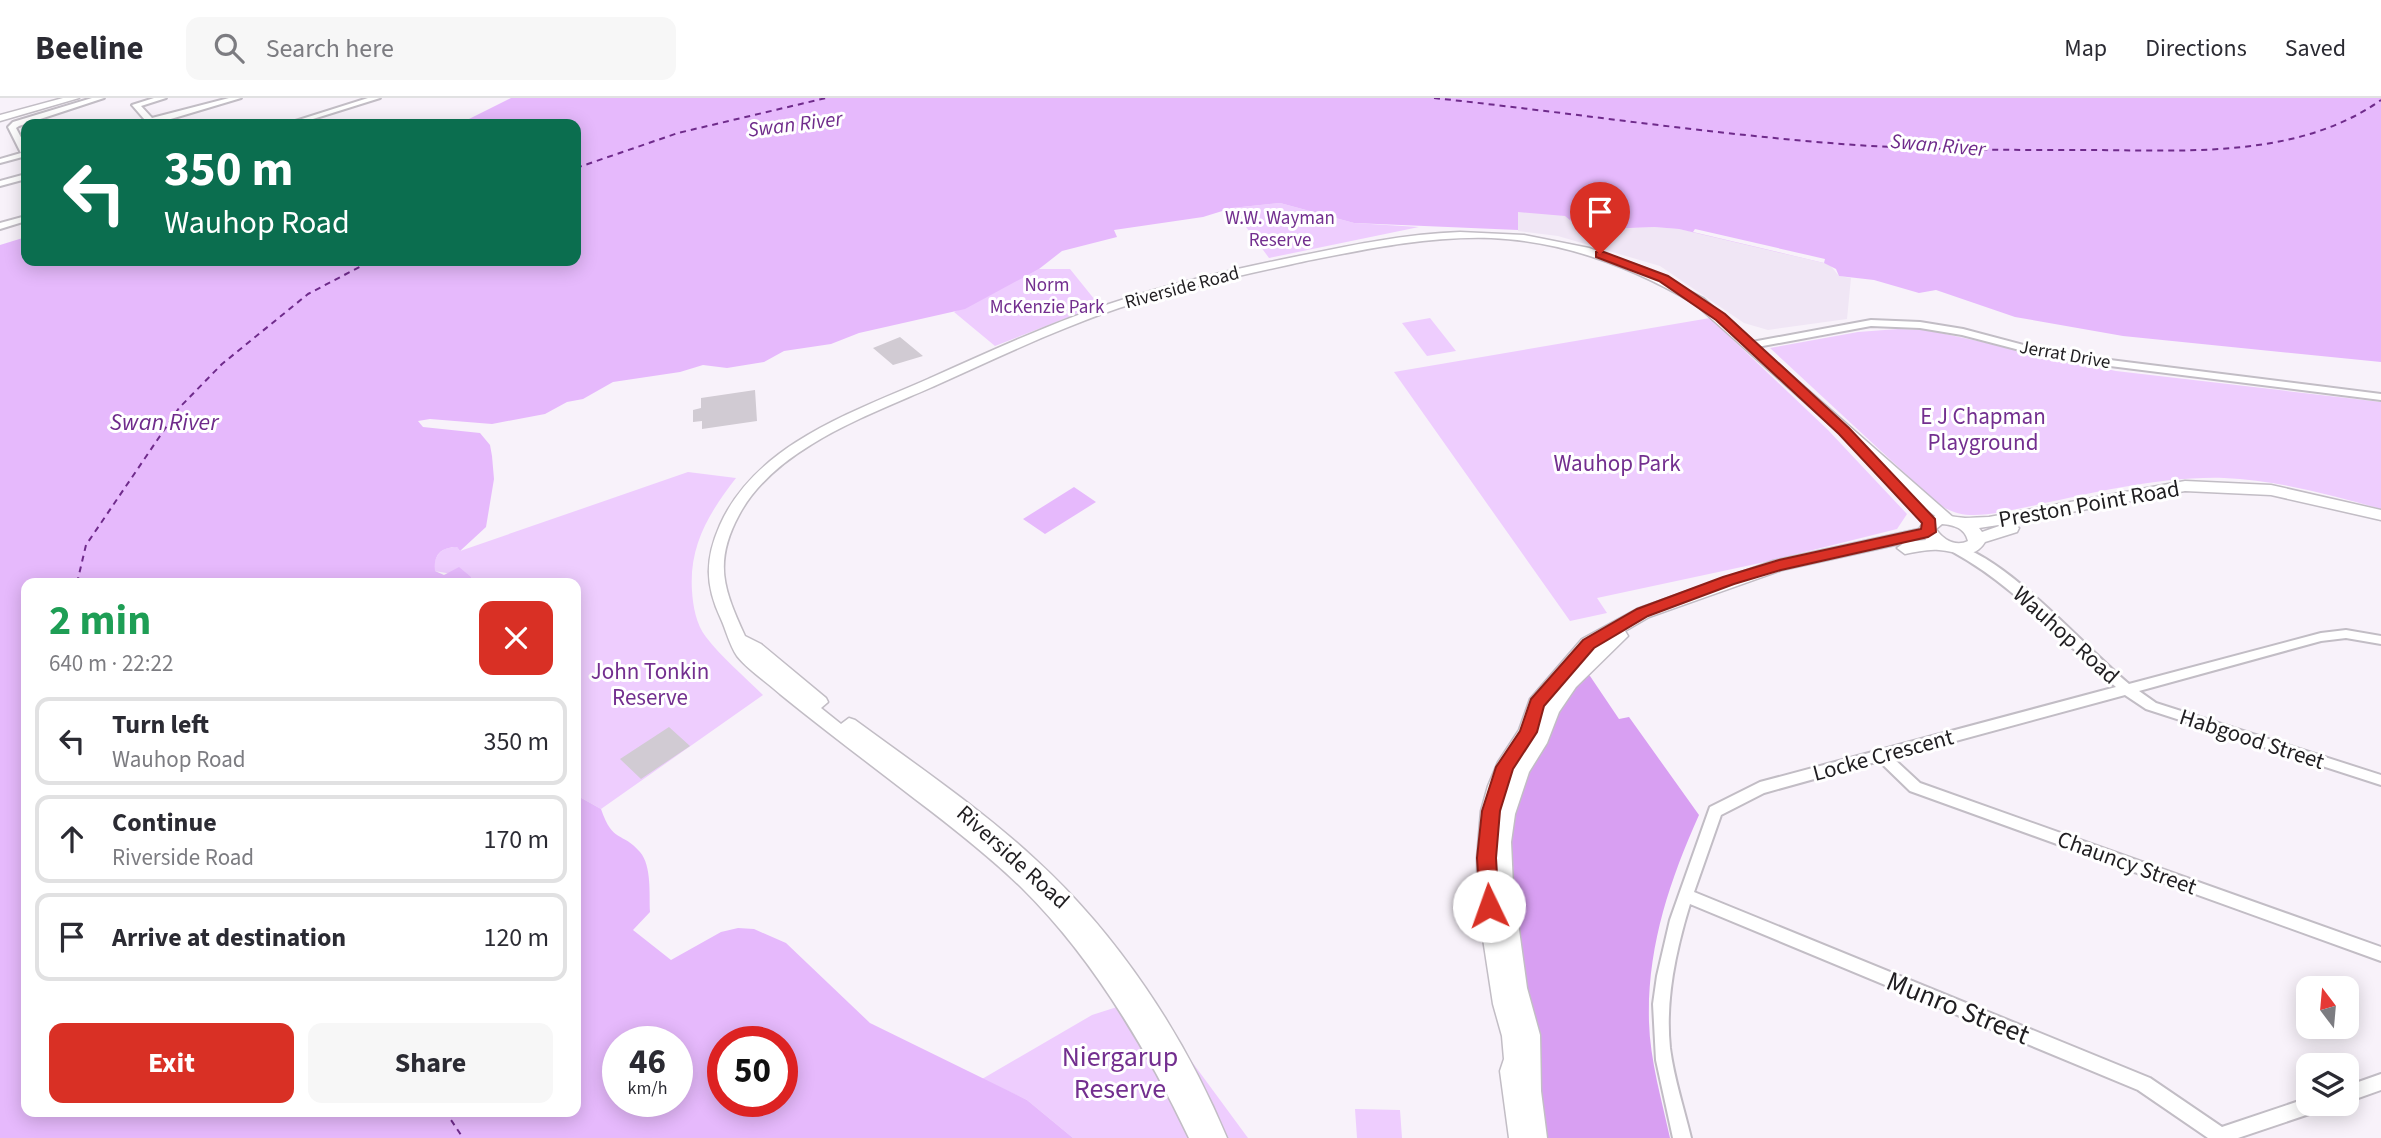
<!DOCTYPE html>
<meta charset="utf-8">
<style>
:root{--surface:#fff;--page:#f7f7f7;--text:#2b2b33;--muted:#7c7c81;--line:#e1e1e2;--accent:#d93025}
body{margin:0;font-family:"Source Sans 3",sans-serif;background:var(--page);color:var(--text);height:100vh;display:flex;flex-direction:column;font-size:26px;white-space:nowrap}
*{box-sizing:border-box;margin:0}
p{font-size:23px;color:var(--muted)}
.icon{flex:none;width:38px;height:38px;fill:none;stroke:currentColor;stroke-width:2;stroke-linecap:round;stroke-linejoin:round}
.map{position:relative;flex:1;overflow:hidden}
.sheet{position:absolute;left:21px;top:480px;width:560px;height:539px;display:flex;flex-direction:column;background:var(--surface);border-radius:14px;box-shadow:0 4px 18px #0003}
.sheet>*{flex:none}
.banner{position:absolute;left:21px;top:21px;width:560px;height:147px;border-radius:14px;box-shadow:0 4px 18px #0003;background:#0b6e4f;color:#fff;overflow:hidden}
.needle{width:46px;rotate:344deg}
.buttons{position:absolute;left:2296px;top:878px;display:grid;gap:14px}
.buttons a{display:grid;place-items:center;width:63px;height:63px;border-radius:14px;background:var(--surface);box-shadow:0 4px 18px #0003;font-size:35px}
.speed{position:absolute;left:602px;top:928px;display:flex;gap:14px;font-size:35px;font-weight:700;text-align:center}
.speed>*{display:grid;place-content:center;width:91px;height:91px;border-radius:50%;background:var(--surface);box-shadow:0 4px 18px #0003;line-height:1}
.speed small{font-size:18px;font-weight:400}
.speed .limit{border:10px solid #d22;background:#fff;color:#111}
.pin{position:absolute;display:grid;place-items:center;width:60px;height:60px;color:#fff;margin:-72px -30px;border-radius:50% 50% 50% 0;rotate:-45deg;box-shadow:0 0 7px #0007}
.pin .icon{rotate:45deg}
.me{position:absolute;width:77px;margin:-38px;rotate:357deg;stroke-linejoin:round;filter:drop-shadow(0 0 5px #0008)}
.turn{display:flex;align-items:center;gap:24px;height:147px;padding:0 28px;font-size:32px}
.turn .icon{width:91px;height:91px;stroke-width:2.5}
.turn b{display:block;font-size:49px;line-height:60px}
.round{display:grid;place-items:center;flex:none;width:74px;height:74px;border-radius:14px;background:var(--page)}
.summary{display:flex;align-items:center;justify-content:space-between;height:119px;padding:0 28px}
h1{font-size:42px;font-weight:700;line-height:52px;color:#1e9e55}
.action{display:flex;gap:14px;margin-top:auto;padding:14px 28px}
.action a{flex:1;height:80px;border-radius:14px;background:var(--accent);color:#fff;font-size:28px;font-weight:700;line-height:80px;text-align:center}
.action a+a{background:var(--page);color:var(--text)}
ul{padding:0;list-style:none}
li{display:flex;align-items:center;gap:21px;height:88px;margin:0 14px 10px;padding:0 14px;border:4px solid var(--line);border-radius:14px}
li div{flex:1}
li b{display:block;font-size:26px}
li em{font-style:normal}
header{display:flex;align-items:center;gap:42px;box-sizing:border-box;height:98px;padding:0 35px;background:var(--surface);border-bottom:2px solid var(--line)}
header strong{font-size:33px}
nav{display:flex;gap:38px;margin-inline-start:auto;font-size:24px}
.search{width:490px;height:63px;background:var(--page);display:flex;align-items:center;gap:18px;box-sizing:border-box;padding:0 24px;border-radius:14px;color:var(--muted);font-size:26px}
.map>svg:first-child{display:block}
.built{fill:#f0e6f5}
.green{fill:#eecdfe}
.forest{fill:#d89ff2}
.water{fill:#e6b9fc;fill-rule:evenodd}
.pier{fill:#f8f2fa}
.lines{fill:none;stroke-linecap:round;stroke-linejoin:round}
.ferry{stroke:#6f2b8b;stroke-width:2;stroke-dasharray:6 5;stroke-linecap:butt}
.building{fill:#d1cbd3}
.minor-casing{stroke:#c2bdc5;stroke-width:4}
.tertiary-casing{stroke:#c2bdc5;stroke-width:3}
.secondary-casing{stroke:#c2bdc5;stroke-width:3}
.minor{fill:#fff;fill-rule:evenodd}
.tertiary{fill:#fff;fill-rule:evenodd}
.secondary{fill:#fff;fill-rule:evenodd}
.route{fill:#d93025;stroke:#8d1f18;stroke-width:2}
.labels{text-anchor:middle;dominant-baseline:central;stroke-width:6;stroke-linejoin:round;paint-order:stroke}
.far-park-label{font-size:19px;fill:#732f8f;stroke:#fff}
.far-street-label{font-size:19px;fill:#201e21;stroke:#fff}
.far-water-label{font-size:21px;font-style:italic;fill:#6f2b8b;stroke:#fff}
.park-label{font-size:23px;fill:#732f8f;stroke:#fff}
.street-label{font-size:23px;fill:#201e21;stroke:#fff}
.water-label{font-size:24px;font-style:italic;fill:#6f2b8b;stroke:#fff}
.near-street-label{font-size:28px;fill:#201e21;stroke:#fff}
.near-park-label{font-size:28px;fill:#732f8f;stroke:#fff}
</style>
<header>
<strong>Beeline</strong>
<div class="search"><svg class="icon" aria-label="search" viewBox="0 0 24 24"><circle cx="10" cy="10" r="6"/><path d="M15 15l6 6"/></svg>Search here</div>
<nav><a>Map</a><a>Directions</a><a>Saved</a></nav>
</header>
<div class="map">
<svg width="2381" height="1040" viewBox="0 0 2381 1040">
<rect width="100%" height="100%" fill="#f8f2fa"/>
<path class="built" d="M 1517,94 L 1595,132 L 1654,129 L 1679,131 L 1825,161 L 1839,178 L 1851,180 L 1847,221 L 1768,232 L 1744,225 L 1660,168 L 1558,138 L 1518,133 Z"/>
<path class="green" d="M 1280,105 L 1354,125 L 1419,129 L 1269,160 L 1232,110 Z
M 1039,171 L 1070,171 L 1099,207 L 995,248 L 954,214 Z
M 1430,220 L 1456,253 L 1427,258 L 1402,225 Z
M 1710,220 L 1828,332 L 1907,416 L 1897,431 L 1765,464 L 1597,500 L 1607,515 L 1570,523 L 1394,274 Z
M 1898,231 L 1927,232 L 2116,273 L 2381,304 L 2381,411 C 2330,397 2277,382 2224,380 C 2150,378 2075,400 2002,414 C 1976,418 1958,421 1936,404 L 1770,250 L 1858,234 Z
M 688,374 L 736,380 C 709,415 689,447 692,493 C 693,508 696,526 706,539 C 722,560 744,578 763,597 L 601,711 L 576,697 L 576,485 L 472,485 L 471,479 L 434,473 C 434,457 441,449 457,449 L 460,453 Z
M 1145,900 L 1248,1040 L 1073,1040 L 1027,1002 L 982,981 L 1092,917 Z
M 1355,1011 L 1400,1012 L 1402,1040 L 1357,1040 Z"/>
<path class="forest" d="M 1584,575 L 1590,578 L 1619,621 L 1629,619 L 1699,717 C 1669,784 1647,850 1649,924 C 1650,962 1662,1003 1670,1040 L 1541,1040 L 1504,798 L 1509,704 L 1548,630 Z"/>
<path class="water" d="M 511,0 L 2381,0 L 2381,264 L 2123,238 L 2015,219 L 1936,192 L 1919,195 L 1874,182 L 1839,178 L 1836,171 L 1824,165 L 1679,131 L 1654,129 L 1582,132 L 1565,118 L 1518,114 L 1518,132 L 1354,125 L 1280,105 L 1232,110 L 1203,119 L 1114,132 L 1117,139 L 1062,153 L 1039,171 L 965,211 L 859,235 L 831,246 L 784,253 L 764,264 L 727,270 L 703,267 L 680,274 L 613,284 L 583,301 L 567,304 L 545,316 L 492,326 L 430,321 L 418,323 L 423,329 L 480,335 L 490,347 L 492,358 L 494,381 L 486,429 L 460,453 L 457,449 C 441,449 433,457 435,473 L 444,477 L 459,469 L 471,479 L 472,485 L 26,485 L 26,1013 L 576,1013 L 576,697 L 601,711 C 613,746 622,733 640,754 C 652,768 649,797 650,814 L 633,832 L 671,862 L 721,834 L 738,830 L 754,831 L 786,845 L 870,925 L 1027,1002 L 1073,1040 L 0,1040 L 0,147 L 26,139 L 26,163 L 576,163 L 576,26 L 459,26 ZM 618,943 L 677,943 L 677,1003 L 618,1003 ZM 723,943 L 782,943 L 782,1003 L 723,1003 Z
M 1074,389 L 1096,404 L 1045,436 L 1023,421 Z"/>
<path class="pier" d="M 1695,131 L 1825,161 L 1824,165 L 1693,134 Z"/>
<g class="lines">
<path class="ferry" d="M 1434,0 C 1574,15 1715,37 1856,47 C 1931,52 2007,52 2083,52 C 2183,52 2296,62 2381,2
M 576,70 L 678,35 L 826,0
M 77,485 L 86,447 L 179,310 L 222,266 L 308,196 L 371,163
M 445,1013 L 463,1040"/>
</g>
<path class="building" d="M 900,239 L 923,258 L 893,267 L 873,250 Z
M 755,292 L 757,323 L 702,331 L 702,323 L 693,324 L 693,312 L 701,310 L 701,300 Z
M 669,629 L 690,648 L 641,681 L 620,661 Z"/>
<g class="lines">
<defs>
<path id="minor" d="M 92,0 L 104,0 L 19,28 L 16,30 L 26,49 L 26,58 L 0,65 L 0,61 L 21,55 L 8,29 L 13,24 Z
M 154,0 L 166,0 L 141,8 L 152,20 L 229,0 L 241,0 L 154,26 L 136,26 L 145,22 L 132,7 Z
M 368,0 L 380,0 L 297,26 L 286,26 Z
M 26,76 L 26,81 L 0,88 L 0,83 Z
M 26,118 L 26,123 L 0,131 L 0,125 Z
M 1871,222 L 1920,224 L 1963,231 L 2054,255 L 2381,296 L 2381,302 L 2054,261 L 1962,237 L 1920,230 L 1871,228 L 1752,250 L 1747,247 L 1752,244 Z
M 1957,447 C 2014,466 2081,546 2129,586 L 2321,535 L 2346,532 L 2381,538 L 2381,546 L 2346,540 L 2321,543 L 2139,593 L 2156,605 L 2381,677 L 2381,687 L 2146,611 L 2125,597 L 1893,660 L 1920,685 L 2381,849 L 2381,863 L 1910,693 L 1879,663 L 1764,695 L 1721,717 L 1694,794 L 2150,980 L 2222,1029 L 2308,1000 L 2308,1006 L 2323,1006 L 2321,1012 L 2238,1040 L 2208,1040 L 2138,992 L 1690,806 C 1676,852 1665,901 1670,950 C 1674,981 1684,1010 1691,1040 L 1673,1040 L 1656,962 L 1653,906 L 1657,878 L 1670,822 L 1710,709 L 1760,684 L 2116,589 C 2061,543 2017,489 1953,454 L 1951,451 Z
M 2381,976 L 2381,992 L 2347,1004 L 2347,988 Z"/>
<path id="tertiary" d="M 63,0 L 79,0 L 0,23 L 0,17 Z
M 1460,134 L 1524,137 L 1589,150 L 1647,171 L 1703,200 L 1955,421 L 1953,424 L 1943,424 L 1912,400 L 1695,206 C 1632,169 1565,143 1491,140 C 1428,138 1367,151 1306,163 C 1243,177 1180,190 1119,210 C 1054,232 993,262 930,290 C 866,318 774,351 739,417 C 713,465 724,492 745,538 L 761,546 L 826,600 L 828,604 L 821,610 L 841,626 L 849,620 L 855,622 C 916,667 980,710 1036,762 C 1118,837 1184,937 1227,1040 L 1189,1040 C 1146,950 1093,860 1022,790 C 989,758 952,729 915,701 C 870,666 824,632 780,596 C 767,584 748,572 737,558 C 730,548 726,532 721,521 C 705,487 705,461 720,427 C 756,346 853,314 928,281 C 988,254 1047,227 1109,206 C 1171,185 1235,171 1299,158 C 1352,147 1405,136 1460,134 Z"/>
<path id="secondary" d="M 2185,383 L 2271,387 L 2381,412 L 2381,422 L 2271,397 L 2185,393 L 2012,425 L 2019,430 L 2017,434 L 1985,444 C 1974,463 1955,453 1939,452 C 1928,451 1916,454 1905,456 L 1897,450 L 1904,445 L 1782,472 L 1649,519 L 1625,533 L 1628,538 L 1576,589 L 1559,614 L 1547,645 L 1529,674 L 1515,716 L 1511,744 L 1513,788 L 1527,890 L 1540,937 L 1541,993 L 1547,1040 L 1509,1040 L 1500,973 L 1504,961 L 1502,938 L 1493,906 L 1478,808 L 1477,760 L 1481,713 L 1488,688 L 1498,664 L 1519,632 L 1530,601 L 1582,541 L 1637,511 L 1773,463 L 1919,431 C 1931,411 1947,419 1965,420 C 1973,420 1981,419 1989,419 ZM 1942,426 C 1954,427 1965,430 1968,443 C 1956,449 1943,442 1936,431 ZM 2005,426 L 1982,434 L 1979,430 ZM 1925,440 L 1926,442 L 1906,444 Z"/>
</defs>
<use href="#minor" class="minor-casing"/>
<use href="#tertiary" class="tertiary-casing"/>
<use href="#secondary" class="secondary-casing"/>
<use href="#minor" class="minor"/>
<use href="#tertiary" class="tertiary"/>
<use href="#secondary" class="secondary"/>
</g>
<path class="route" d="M 1596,154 L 1604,154 L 1668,178 L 1725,216 L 1849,330 L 1935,421 L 1936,434 L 1928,439 L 1781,472 L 1734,486 L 1648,518 L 1594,550 L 1544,608 L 1537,634 L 1513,671 L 1500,713 L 1496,760 L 1499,808 L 1496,814 L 1489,817 L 1483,814 L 1480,808 L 1477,760 L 1482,713 L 1496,669 L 1520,633 L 1531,601 L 1583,542 L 1637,511 L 1723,479 L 1779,462 L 1921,431 L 1922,425 L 1839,336 L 1716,222 L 1659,183 L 1596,159 Z"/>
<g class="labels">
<g class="far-park-label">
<text x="1280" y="120">W.W. Wayman<tspan x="1280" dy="22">Reserve</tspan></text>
<text x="1047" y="187">Norm<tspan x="1047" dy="22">McKenzie Park</tspan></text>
</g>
<g class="far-street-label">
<text transform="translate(1182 190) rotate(-15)">Riverside Road</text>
<text transform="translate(2065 257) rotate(10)">Jerrat Drive</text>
</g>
<g class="far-water-label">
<text transform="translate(795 26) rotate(-7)">Swan River</text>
<text transform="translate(1938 47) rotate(5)">Swan River</text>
</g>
<g class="park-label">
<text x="1983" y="318">E J Chapman<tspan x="1983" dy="26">Playground</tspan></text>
<text x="1617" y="365">Wauhop Park</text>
<text x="650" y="573">John Tonkin<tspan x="650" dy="26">Reserve</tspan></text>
</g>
<g class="street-label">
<text transform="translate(2089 406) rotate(-10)">Preston Point Road</text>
<text transform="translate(2066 537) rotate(42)">Wauhop Road</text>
<text transform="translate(2252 641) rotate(18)">Habgood Street</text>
<text transform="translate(1883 657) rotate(-15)">Locke Crescent</text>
<text transform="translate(1013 759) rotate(42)">Riverside Road</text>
<text transform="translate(2127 765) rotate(20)">Chauncy Street</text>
</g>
<g class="water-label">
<text x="164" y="324">Swan River</text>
</g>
<g class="near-street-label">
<text transform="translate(1958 910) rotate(22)">Munro Street</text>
</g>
<g class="near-park-label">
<text x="1120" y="959">Niergarup<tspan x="1120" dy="32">Reserve</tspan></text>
</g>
</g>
</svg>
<div class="buttons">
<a><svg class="needle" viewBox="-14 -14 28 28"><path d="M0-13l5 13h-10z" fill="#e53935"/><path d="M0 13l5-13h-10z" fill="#7c7c81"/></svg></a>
<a><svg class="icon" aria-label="layers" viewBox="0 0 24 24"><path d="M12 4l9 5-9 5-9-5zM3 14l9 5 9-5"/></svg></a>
</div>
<div class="speed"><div>46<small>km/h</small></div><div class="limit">50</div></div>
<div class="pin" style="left:1600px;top:156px;background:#d93025"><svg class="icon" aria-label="arrive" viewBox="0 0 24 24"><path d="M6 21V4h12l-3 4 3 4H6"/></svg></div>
<svg class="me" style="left:1489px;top:808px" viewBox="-20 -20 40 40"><circle r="19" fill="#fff"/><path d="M0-13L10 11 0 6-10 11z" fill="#d93025"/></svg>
<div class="banner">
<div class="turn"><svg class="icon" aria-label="left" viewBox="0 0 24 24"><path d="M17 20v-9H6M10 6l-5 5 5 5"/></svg><div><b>350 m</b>Wauhop Road</div></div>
</div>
<section class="sheet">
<div class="summary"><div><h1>2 min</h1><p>640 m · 22:22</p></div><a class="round" style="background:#d93025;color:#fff"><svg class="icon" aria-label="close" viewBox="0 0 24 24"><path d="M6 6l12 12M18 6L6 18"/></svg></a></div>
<ul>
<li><svg class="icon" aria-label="left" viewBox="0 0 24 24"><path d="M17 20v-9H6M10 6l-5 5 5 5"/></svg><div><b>Turn left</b><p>Wauhop Road</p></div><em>350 m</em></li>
<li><svg class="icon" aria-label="ahead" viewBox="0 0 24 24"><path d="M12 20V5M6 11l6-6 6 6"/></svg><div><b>Continue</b><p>Riverside Road</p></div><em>170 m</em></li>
<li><svg class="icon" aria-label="arrive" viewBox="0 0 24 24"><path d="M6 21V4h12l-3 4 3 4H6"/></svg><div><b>Arrive at destination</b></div><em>120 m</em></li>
</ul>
<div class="action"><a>Exit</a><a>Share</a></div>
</section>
</div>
